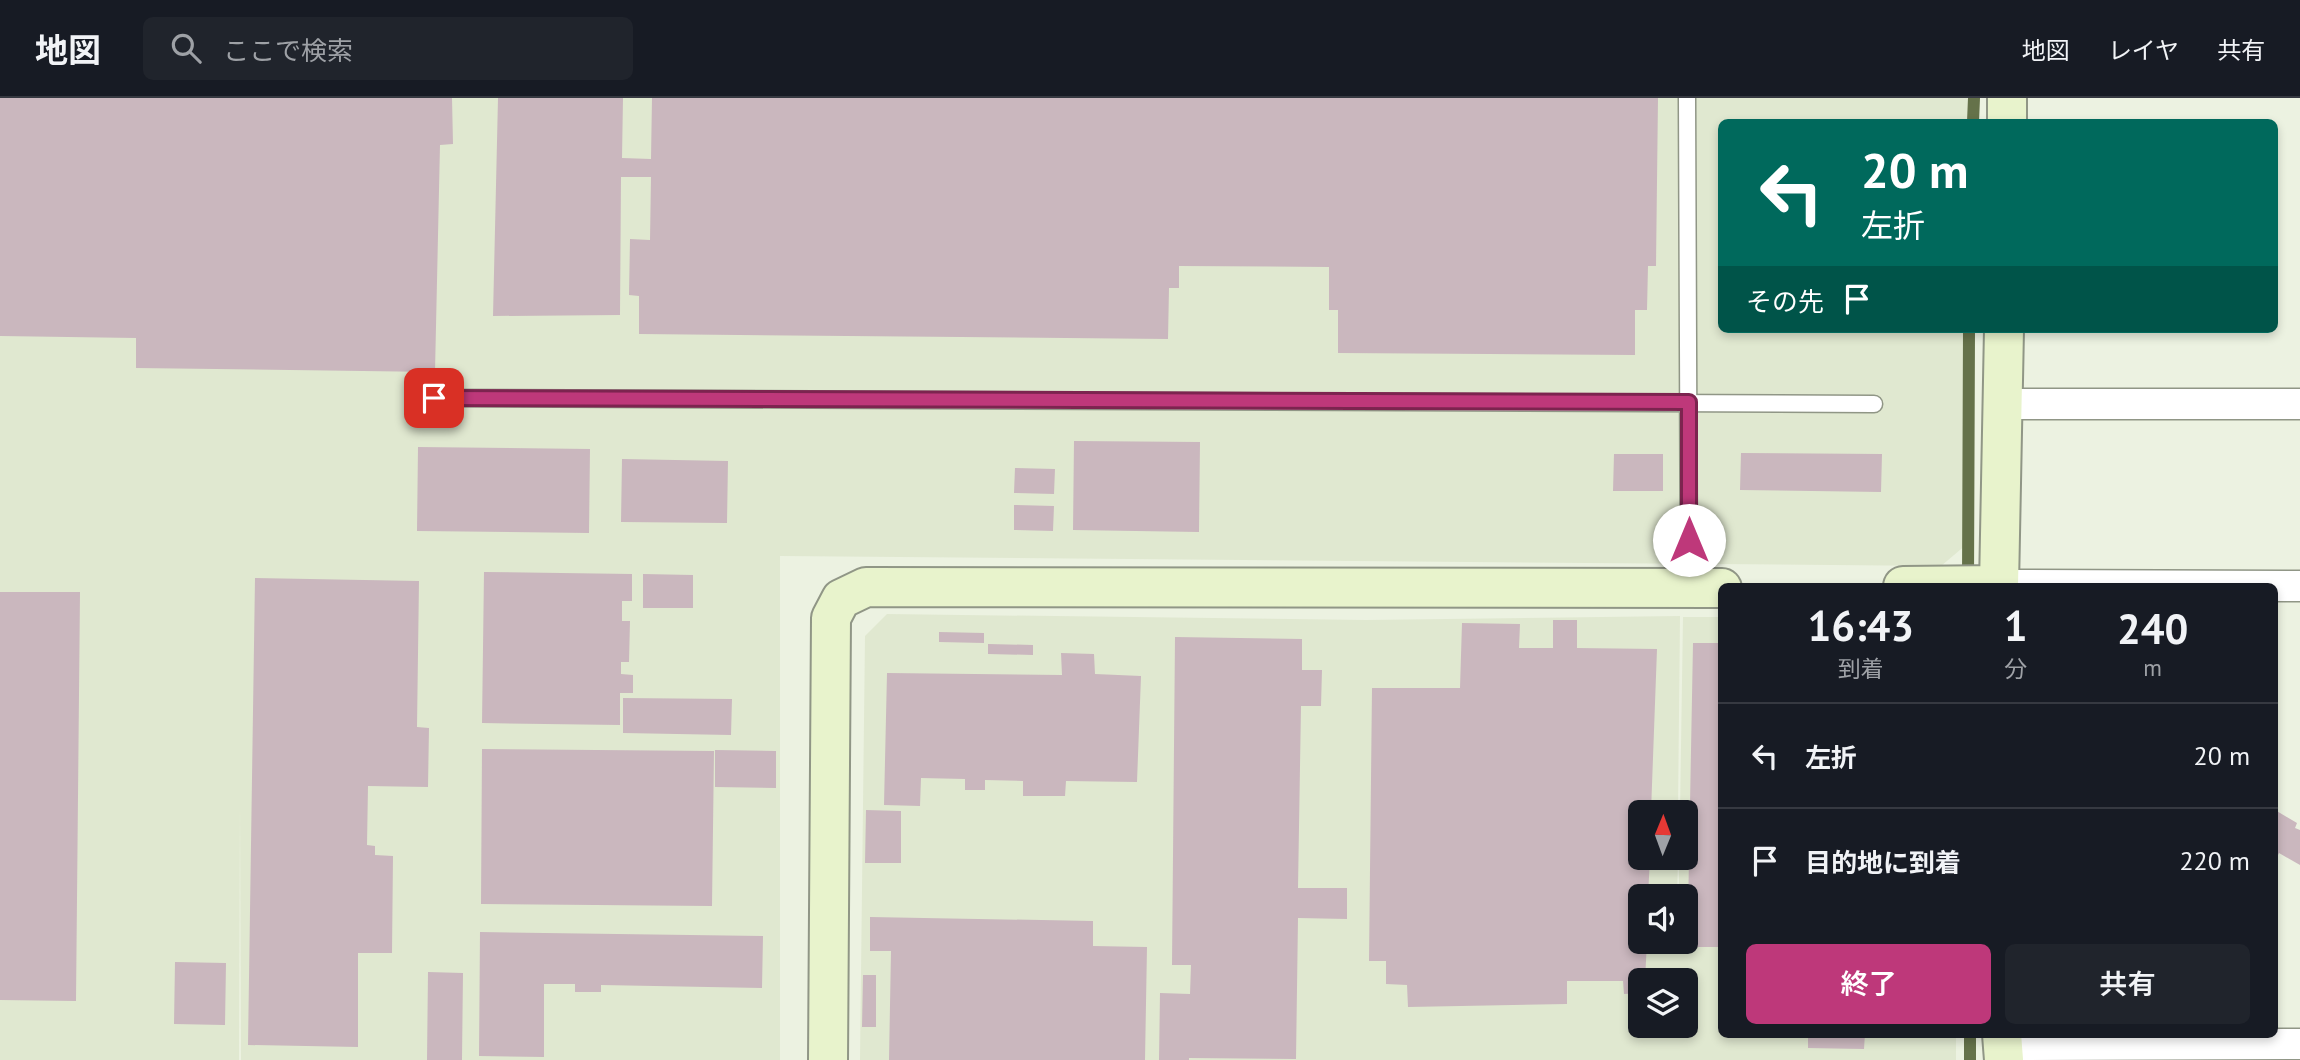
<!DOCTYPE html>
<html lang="ja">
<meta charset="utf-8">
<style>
:root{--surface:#171b24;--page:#20242c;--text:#f1f3f6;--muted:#9ea1a6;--line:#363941;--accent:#be387a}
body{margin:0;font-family:"PT Sans","Noto Sans JP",sans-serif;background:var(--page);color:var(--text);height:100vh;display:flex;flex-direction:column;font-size:26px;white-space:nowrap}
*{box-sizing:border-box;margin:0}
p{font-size:23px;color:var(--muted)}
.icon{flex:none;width:38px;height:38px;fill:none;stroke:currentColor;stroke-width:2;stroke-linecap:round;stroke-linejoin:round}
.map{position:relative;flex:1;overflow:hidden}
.sheet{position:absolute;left:1718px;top:485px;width:560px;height:455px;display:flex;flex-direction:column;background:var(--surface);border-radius:10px;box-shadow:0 4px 10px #0003}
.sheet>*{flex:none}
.hud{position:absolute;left:1718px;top:21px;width:560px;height:214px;border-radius:10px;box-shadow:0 4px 10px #0003;background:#00695c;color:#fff;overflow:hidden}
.needle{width:46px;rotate:1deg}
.controls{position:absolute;left:1628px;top:702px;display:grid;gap:14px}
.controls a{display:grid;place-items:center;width:70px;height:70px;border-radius:10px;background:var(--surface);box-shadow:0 4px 10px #0003;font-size:35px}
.pin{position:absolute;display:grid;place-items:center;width:60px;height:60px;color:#fff;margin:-30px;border-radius:14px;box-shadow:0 4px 10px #0006}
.me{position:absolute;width:77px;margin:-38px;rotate:0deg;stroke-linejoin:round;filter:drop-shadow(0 0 5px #0008)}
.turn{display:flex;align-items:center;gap:24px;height:147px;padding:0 28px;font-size:32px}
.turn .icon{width:91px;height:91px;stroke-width:2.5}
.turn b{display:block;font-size:49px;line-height:60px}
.then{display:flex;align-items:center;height:66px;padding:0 28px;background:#0003;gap:14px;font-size:26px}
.eta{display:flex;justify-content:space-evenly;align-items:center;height:119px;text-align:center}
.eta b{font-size:42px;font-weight:600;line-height:49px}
.button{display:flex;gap:14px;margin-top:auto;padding:14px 28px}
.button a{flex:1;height:80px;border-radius:10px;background:var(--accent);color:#fff;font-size:28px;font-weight:600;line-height:80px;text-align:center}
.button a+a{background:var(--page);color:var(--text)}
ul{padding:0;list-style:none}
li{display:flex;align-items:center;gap:21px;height:105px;padding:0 28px;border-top:2px solid var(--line)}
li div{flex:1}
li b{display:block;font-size:26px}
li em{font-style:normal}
header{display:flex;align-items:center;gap:42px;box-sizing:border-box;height:98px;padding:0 35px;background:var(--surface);border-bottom:2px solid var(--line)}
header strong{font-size:33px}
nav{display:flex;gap:38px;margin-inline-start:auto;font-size:24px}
.search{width:490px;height:63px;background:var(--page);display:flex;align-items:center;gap:18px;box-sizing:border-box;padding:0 24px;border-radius:10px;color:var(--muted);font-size:26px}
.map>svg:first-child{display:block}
.built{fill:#e0e8d0;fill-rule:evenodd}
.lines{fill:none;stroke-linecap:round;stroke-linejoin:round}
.stream{stroke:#65724a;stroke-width:12}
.building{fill:#cab7be}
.lane-casing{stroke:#909686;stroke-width:19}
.street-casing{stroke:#909686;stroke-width:33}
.secondary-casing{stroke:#909686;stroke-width:42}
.lane{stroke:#fff;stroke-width:16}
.street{stroke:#fff;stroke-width:30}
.secondary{stroke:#e8f3cc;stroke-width:38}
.route-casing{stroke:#7c244f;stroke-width:18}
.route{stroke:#be387a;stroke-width:12}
</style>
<header>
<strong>地図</strong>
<div class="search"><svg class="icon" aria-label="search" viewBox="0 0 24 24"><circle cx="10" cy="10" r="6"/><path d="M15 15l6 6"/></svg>ここで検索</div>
<nav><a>地図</a><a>レイヤ</a><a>共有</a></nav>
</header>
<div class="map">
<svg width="2300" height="962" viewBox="0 0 2300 962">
<rect width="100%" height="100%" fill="#ecf2e1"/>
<path class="built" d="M 0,0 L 1975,0 L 1975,24 L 1722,24 L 1722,231 L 1974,231 L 1973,441 L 1941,468 L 780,458 L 780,962 L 241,962 L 240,707 L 239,962 L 0,962 Z
M 887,516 L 1366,522 L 1680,518 L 1678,714 L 1640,714 L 1640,760 L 1678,760 L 1677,798 L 1640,798 L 1640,844 L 1685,844 L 1685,798 L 1679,798 L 1679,760 L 1685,760 L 1685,714 L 1680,714 L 1683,519 L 1722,519 L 1722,936 L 1956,936 L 1956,962 L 860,962 L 865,538 ZM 1640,882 L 1685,882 L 1685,928 L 1640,928 Z"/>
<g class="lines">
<path class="stream" d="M 1973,24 L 1974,0
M 1968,484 L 1969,231
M 1970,936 L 1970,962"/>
</g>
<path class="building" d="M 0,0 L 452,0 L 453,46 L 440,47 L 435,274 L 136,270 L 136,240 L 0,238 Z
M 498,0 L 623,0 L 622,60 L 651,61 L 652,0 L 1658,0 L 1656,168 L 1648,168 L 1647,212 L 1635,212 L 1635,257 L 1338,255 L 1338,212 L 1329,212 L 1329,169 L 1179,168 L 1179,190 L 1169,190 L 1168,241 L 639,236 L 639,198 L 629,197 L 630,141 L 650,142 L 651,79 L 621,79 L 620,217 L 493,218 Z
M 1074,343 L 1200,344 L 1199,434 L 1073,432 Z
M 418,349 L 590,351 L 589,435 L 417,433 Z
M 1741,355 L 1882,356 L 1881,394 L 1740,392 Z
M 1614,356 L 1663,356 L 1663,393 L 1613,393 Z
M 622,361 L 728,363 L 727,425 L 621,424 Z
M 1015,370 L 1055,371 L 1054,396 L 1014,395 Z
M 1014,407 L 1054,408 L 1053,433 L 1014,432 Z
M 484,474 L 632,476 L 632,503 L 622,503 L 622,523 L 630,523 L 629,564 L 621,564 L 621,576 L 633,577 L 633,595 L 620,595 L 620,627 L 482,625 Z
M 643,476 L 693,477 L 693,510 L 643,510 Z
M 255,480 L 419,483 L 417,629 L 429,630 L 428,689 L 368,688 L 367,747 L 375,748 L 375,757 L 393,758 L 392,855 L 358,855 L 358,949 L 248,947 Z
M 0,494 L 80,494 L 76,903 L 0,902 Z
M 1553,522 L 1577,522 L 1577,550 L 1657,551 L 1651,714 L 1640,714 L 1640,760 L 1650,760 L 1648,798 L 1640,798 L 1640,844 L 1647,844 L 1645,882 L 1640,882 L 1640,895 L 1624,896 L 1623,883 L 1567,883 L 1567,906 L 1408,909 L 1407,887 L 1386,886 L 1386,863 L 1369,863 L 1372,590 L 1460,590 L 1462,525 L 1520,526 L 1519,550 L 1553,550 Z
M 939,534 L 984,535 L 984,545 L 939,544 Z
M 1175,539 L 1302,541 L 1302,572 L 1322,572 L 1321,608 L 1301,608 L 1298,790 L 1347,790 L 1347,821 L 1298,820 L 1296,961 L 1189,960 L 1189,962 L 1159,962 L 1160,895 L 1190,896 L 1191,867 L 1172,867 Z
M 1693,545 L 1722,545 L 1722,849 L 1691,849 L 1692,815 L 1688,814 Z
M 988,546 L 1033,547 L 1033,557 L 988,556 Z
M 1061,555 L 1094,556 L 1095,576 L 1141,578 L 1137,684 L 1066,683 L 1065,698 L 1023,698 L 1023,683 L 985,682 L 985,692 L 965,692 L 965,681 L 921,680 L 920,708 L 884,707 L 887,575 L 1062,577 Z
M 623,600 L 732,601 L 731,637 L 623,635 Z
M 482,651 L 714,653 L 712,808 L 481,806 Z
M 715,652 L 776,653 L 776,690 L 715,689 Z
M 866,712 L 901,713 L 901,765 L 865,765 Z
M 2275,712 L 2297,725 L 2295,730 L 2300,732 L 2300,767 L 2279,755 L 2277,759 L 2275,758 Z
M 870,819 L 1093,823 L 1093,848 L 1147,849 L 1145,962 L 889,962 L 891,853 L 870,853 Z
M 480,834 L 763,838 L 762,890 L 601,887 L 601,894 L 575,894 L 575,886 L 544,886 L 544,959 L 479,958 Z
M 175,864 L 226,865 L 225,927 L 174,926 Z
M 428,874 L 463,875 L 462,962 L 427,962 Z
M 863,877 L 876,877 L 876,929 L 862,929 Z
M 1808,936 L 1865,936 L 1864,951 L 1808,950 Z"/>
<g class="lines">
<defs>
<path id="lane" d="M 1687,0 L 1689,491
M 434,300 L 1874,306"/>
<path id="street" d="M 2003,306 L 2300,306
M 1999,487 L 2300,488
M 2004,947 L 2300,946"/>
<path id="secondary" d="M 2007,24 L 2007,0
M 1903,488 L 1999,487
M 1999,488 L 2004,231
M 2002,936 L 2004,962
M 828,962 L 831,520 L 841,501 L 866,489 L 1722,490"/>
</defs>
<use href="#lane" class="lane-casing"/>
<use href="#street" class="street-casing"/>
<use href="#secondary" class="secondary-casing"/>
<use href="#lane" class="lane"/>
<use href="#street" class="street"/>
<use href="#secondary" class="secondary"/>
</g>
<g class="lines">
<defs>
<path id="route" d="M 434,300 L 1689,304 L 1689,442"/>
</defs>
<use href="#route" class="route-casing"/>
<use href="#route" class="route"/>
</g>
</svg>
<div class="controls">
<a><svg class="needle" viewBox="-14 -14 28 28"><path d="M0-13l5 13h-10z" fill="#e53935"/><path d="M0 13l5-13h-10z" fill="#9ea1a6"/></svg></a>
<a><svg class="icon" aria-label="sound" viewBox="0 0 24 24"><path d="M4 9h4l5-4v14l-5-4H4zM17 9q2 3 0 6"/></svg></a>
<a><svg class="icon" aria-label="layers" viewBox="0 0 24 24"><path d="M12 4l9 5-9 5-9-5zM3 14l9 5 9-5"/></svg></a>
</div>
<div class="pin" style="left:434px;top:300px;background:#d93025"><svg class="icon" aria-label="arrive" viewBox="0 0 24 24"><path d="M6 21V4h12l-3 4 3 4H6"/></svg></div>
<svg class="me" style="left:1689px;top:442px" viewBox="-20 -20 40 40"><circle r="19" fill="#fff"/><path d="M0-13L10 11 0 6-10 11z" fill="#be387a"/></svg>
<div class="hud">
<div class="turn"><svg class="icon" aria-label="left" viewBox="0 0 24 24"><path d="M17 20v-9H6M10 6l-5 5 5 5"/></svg><div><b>20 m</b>左折</div></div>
<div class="then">その先<svg class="icon" aria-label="arrive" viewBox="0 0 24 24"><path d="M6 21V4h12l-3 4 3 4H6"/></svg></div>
</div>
<section class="sheet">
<div class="eta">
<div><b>16:43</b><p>到着</p></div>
<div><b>1</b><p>分</p></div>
<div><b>240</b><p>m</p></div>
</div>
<ul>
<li><svg class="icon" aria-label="left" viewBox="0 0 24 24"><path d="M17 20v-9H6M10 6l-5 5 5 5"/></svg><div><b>左折</b></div><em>20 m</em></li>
<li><svg class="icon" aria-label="arrive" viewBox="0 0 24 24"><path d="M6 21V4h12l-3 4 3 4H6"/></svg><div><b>目的地に到着</b></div><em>220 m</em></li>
</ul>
<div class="button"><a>終了</a><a>共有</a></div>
</section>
</div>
